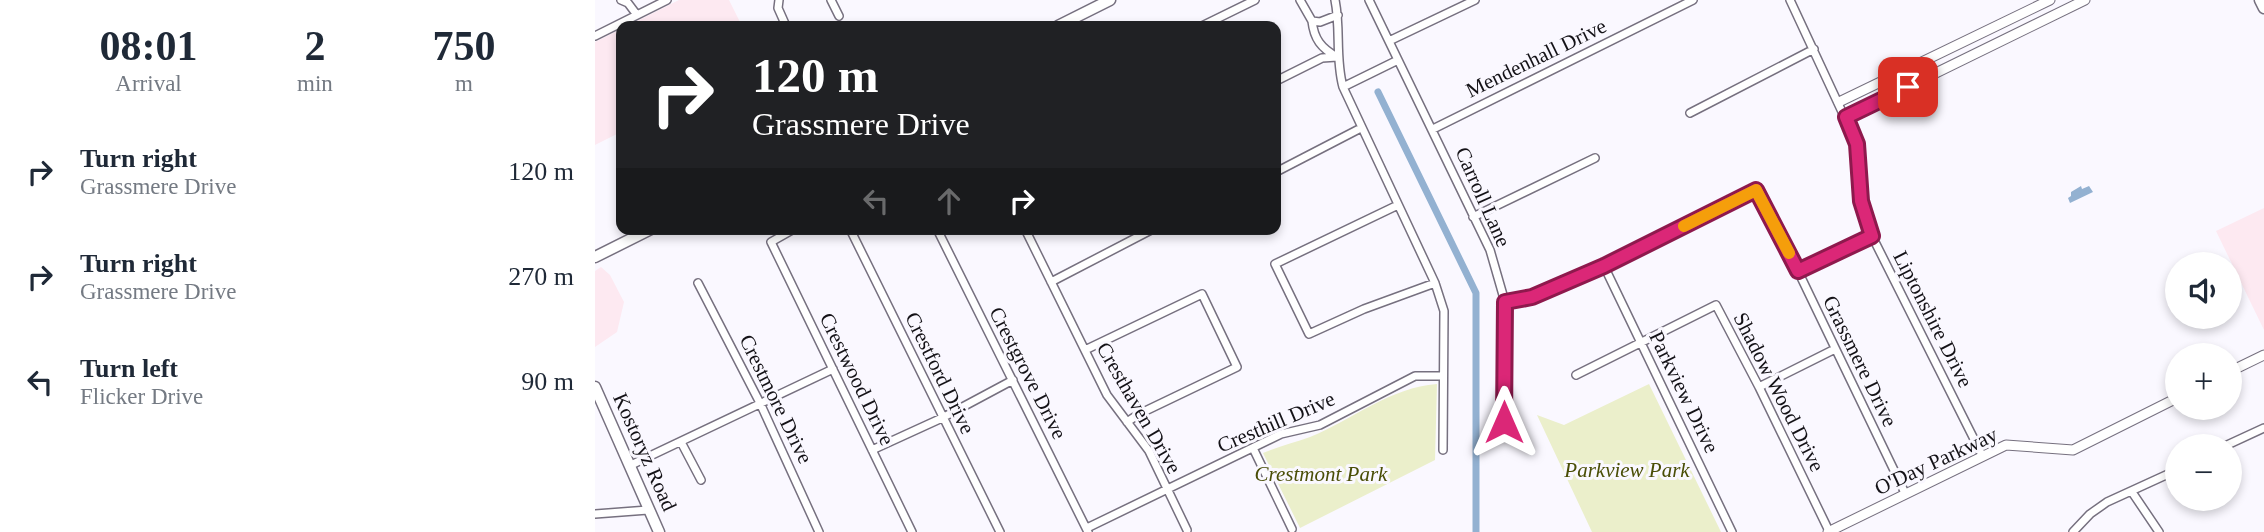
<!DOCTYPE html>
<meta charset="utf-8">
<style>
:root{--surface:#fff;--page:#f2f2f3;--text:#1f2937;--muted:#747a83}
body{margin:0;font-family:Georgia,serif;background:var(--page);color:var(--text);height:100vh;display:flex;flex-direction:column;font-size:26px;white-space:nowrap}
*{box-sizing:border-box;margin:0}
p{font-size:23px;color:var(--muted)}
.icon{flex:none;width:38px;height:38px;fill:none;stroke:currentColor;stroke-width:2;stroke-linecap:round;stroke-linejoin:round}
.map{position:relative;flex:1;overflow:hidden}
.side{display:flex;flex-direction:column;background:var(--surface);width:595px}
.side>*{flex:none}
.banner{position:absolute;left:21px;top:21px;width:665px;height:214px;border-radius:14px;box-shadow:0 4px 10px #0003;background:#202124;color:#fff;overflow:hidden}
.fabs{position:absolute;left:1570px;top:252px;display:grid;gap:14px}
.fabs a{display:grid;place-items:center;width:77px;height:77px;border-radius:50%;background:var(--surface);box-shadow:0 4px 10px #0003;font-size:35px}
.pin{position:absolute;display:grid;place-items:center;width:60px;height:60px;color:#fff;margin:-30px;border-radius:14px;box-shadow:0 4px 10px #0006}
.me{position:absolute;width:77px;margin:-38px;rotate:0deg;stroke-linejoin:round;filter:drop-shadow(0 0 5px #0008)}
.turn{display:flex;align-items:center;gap:24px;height:147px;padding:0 21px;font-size:32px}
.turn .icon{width:91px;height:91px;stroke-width:2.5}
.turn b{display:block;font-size:49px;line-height:60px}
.lanes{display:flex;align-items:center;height:66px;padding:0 21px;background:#0003;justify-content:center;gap:35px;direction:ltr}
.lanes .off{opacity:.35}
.eta{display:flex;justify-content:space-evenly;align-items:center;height:119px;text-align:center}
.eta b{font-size:42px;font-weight:600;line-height:49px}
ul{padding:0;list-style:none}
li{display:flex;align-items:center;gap:21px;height:105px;padding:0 21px}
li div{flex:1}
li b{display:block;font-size:26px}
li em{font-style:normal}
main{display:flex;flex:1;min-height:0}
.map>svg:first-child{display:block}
.commercial{fill:#fde9f1}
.green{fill:#ebefcb}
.water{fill:#93b1d1}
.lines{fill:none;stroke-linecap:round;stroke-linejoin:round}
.canal{stroke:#93b1d1;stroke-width:7}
.minor-casing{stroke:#76707f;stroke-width:10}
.tertiary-casing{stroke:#76707f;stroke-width:11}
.secondary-casing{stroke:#76707f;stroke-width:13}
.minor{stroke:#fff;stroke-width:7}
.tertiary{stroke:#fff;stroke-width:9}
.secondary{stroke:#fff;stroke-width:10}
.route-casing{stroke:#8e194d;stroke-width:18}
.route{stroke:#db2777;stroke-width:12}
.slow{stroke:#f59e0b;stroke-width:12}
.labels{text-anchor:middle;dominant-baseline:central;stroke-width:6;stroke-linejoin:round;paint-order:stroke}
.street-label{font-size:21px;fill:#141217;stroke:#faf8ff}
.park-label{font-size:21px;font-style:italic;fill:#4a4e07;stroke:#faf8ff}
</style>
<main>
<section class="side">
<div class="eta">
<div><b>08:01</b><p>Arrival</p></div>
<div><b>2</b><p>min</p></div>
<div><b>750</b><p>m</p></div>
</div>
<ul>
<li><svg class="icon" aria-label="right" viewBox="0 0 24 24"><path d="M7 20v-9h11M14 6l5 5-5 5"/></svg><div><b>Turn right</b><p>Grassmere Drive</p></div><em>120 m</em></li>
<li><svg class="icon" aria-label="right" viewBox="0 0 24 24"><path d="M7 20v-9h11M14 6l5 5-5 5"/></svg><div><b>Turn right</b><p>Grassmere Drive</p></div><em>270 m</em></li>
<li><svg class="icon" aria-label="left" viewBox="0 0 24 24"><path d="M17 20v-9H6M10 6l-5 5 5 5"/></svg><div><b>Turn left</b><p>Flicker Drive</p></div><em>90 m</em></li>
</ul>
</section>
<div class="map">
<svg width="1669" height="532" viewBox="0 0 1669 532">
<rect width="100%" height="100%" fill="#faf8ff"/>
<path class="commercial" d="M 84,0 L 134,0 L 147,26 L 32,26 Z
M 26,29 L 26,132 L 0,145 L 0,42 Z
M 1669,208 L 1669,330 L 1621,231 Z
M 6,267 L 15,275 L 29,302 L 22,332 L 0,347 L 0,271 Z"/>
<path class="green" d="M 842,384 L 840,460 L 705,528 L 668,453 C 684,446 699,443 715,437 C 757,420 796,387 842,384 Z
M 1054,384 L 1126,532 L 997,532 L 942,415 L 969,425 Z"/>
<path class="water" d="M 1486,186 L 1487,189 L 1494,186 L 1498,192 L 1475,203 L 1473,198 L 1476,196 L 1476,192 Z"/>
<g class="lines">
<path class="canal" d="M 783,92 L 881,293 L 881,532"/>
<defs>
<path id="minor" d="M 26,0 L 33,3 L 42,15
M 184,0 L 183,8 L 191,26
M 236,0 L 244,16
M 705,0 L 717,21 L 725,22 L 743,15
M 740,0 C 746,29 740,58 748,87 L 840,283 L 849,311 L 848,450
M 774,0 L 895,250 L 910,302 L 909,422
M 1195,0 L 1262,144 L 1266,201 L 1277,236 L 1387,455
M 717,21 C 719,39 726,48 742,57
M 607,26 L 660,0
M 0,36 L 72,0
M 794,41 L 880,0
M 681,81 L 727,58 L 742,57
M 748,87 L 803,60
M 1095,113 L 1219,49
M 838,129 L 1098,0
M 681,172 L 766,128
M 803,205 L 680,264 L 714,334 L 769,309 L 840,283
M 878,217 L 1000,158
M 199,229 L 176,242 L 317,532
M 255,229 L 405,532
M 342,229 L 493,532
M 430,229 L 512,395 L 554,451 L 592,530
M 1009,266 L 1137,532
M 1203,271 L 1277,236
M 456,282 L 558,229
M 103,283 L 165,403 L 224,532
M 910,302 L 937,297 L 1009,266 L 1161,190 L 1203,271 L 1310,493
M 490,350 L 607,294 L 642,367 L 544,414 L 532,422
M 981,375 L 1121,305 L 1164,387 L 1234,531
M 1164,387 L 1240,349
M 86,442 L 106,480
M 1630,446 L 1669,428
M 658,448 L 697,529
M 277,450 L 347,418 L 418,380
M 36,465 L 238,369
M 1634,467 L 1639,476
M 1537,492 L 1564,532
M 0,514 L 53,510
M 492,528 L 686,434 L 725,425 L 820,376 L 847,376
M 1478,532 L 1495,514 L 1512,502 L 1582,470"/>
<path id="tertiary" d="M 1244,102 L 1455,0
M 1251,117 L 1490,0
M 1634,372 L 1669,355
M 1233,532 L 1411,445 L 1478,450 L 1582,398"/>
<path id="secondary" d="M 1665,0 L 1669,8
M 463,26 L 515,0
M 0,257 L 56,229
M 0,387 L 64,532"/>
</defs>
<use href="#minor" class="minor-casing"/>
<use href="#tertiary" class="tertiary-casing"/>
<use href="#secondary" class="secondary-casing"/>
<use href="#minor" class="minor"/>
<use href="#tertiary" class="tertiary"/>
<use href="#secondary" class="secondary"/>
</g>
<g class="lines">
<defs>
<path id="route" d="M 909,422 L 910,302 L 937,297 L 1009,266 L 1161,190 L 1203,271 L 1277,236 L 1266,201 L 1262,144 L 1251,117 L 1313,87"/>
</defs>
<use href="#route" class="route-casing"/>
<use href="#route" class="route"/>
<path class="slow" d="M 1089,226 L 1161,190 L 1194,253"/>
</g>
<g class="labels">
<g class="street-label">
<text transform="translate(941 58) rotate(-26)">Mendenhall Drive</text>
<text transform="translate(888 197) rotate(66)">Carroll Lane</text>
<text transform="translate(1338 319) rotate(63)">Liptonshire Drive</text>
<text transform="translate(1265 361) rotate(64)">Grassmere Drive</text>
<text transform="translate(345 373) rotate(64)">Crestford Drive</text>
<text transform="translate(433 373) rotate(63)">Crestgrove Drive</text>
<text transform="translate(262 379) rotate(64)">Crestwood Drive</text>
<text transform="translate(1089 392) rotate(64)">Parkview Drive</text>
<text transform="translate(1184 392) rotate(63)">Shadow Wood Drive</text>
<text transform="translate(181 399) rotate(64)">Crestmore Drive</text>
<text transform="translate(544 408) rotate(60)">Cresthaven Drive</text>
<text transform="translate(681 422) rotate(-23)">Cresthill Drive</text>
<text transform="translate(50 452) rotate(66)">Kostoryz Road</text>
<text transform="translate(1341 461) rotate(-25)">O'Day Parkway</text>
</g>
<g class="park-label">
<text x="1032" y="470">Parkview Park</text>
<text x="726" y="474">Crestmont Park</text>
</g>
</g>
</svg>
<div class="fabs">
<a><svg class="icon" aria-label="sound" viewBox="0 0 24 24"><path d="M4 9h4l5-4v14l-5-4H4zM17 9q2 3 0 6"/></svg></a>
<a>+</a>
<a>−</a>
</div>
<div class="pin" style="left:1313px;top:87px;background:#d93025"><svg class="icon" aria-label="arrive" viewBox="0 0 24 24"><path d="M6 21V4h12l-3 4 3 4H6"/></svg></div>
<svg class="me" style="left:909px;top:422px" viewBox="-20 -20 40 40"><path d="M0-17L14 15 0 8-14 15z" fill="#db2777" stroke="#fff" stroke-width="4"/></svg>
<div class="banner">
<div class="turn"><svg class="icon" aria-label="right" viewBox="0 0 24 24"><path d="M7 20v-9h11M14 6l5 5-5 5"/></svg><div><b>120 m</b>Grassmere Drive</div></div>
<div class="lanes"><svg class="icon off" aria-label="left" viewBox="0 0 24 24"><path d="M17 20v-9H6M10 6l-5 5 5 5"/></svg><svg class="icon off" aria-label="ahead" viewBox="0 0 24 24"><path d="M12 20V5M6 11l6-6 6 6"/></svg><svg class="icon" aria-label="right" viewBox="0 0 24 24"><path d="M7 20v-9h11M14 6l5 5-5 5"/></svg></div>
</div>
</div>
</main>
